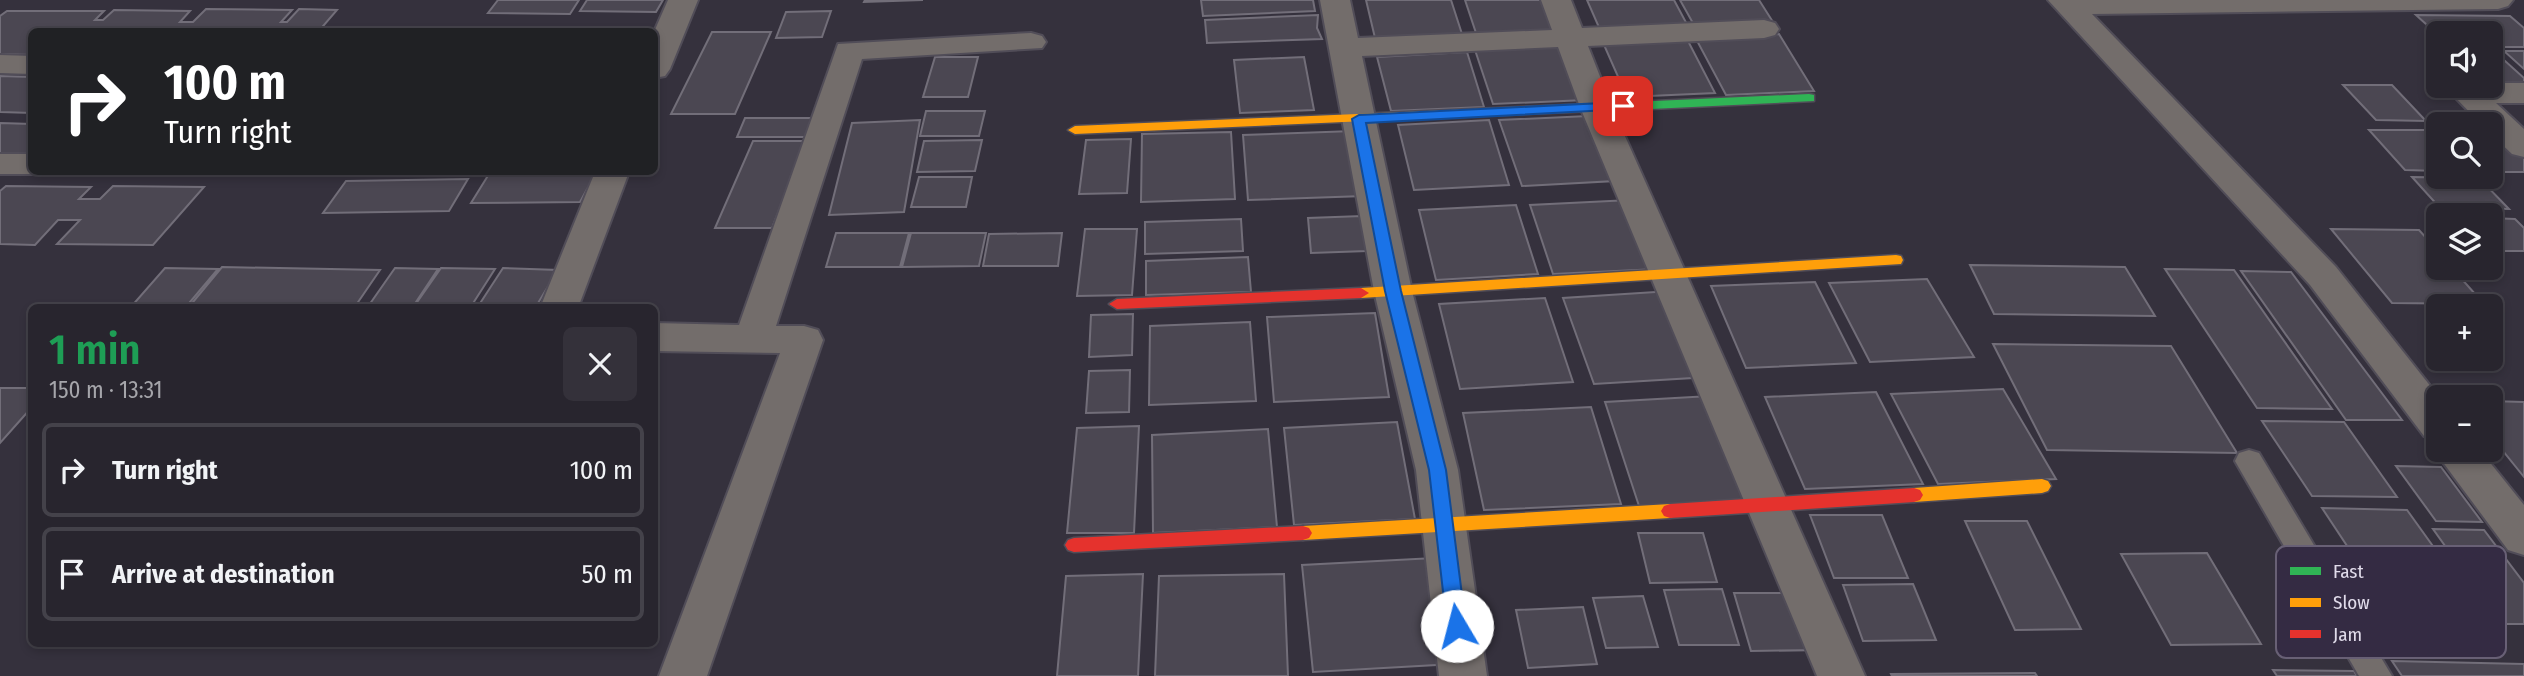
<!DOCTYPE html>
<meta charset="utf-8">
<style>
:root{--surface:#28252e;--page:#34313a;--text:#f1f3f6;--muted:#a5a5aa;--line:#44424a}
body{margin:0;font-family:"Fira Sans Condensed",sans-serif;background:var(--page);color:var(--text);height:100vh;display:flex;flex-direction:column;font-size:26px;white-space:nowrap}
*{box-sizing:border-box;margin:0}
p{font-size:23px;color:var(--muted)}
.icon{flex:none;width:38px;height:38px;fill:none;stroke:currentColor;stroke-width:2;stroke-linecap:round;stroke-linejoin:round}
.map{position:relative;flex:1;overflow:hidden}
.sheet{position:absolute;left:28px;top:304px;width:630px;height:343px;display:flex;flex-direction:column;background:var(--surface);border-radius:10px;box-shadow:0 4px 10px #0003,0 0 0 2px var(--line)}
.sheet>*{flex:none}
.guide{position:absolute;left:28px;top:28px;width:630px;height:147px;border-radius:10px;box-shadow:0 4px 10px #0003,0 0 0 2px var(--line);background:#202124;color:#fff;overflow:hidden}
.tools{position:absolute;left:2426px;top:21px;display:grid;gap:14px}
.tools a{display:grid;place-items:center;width:77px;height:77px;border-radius:10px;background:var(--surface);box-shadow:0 4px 10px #0003,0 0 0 2px var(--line);font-size:35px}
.pin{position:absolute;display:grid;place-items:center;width:60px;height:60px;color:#fff;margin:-30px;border-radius:14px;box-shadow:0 4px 10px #0006}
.me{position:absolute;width:77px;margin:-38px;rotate:352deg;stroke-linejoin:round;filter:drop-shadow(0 0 5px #0008)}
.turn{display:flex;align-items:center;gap:24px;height:147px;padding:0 21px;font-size:32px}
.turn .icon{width:91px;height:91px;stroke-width:2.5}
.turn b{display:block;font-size:49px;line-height:60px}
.round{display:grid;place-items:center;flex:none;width:74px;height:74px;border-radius:10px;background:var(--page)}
.head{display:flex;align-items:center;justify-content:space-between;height:119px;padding:0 21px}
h1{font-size:42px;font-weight:600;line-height:52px;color:#1e9e55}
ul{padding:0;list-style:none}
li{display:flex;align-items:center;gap:21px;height:94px;margin:0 14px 10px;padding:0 7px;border:4px solid var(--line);border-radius:10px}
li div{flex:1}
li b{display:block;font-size:26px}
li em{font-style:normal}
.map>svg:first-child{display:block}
.building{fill:#4b4752;stroke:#726e79;stroke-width:2}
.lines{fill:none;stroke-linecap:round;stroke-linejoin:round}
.lane-casing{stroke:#514d58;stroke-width:4}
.street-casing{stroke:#514d58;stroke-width:4}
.fast-casing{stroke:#514d58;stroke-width:3}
.slow-casing{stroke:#514d58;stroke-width:3}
.jam-casing{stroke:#514d58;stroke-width:3}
.lane{fill:#736d6b;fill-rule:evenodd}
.street{fill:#736d6b;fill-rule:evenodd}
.fast{fill:#30b455;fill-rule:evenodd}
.slow{fill:#ff9f0a;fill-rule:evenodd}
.jam{fill:#e5322d;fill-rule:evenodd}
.route{fill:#1a73e8;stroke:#114b97;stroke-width:2}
.key{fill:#342b43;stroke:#686075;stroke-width:2}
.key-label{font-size:19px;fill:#e0dbea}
</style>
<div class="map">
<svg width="2524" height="676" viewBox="0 0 2524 676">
<rect width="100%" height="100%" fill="#35313d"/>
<path class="building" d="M 498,0 L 579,0 L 570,14 L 488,13 Z
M 587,0 L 663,0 L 656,12 L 580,11 Z
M 865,0 L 923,0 L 864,2 Z
M 1201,0 L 1313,0 L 1315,11 L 1203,16 Z
M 1366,0 L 1451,0 L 1462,34 L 1375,38 Z
M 1465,0 L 1549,0 L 1562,32 L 1477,36 Z
M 1587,0 L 1674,0 L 1689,28 L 1601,32 Z
M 1680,0 L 1759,0 L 1773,22 L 1694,25 Z
M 206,9 L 292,10 L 281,22 L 287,22 L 299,9 L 337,10 L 318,32 L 32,32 L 32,55 L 0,54 L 0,16 L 7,11 L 104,11 L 95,20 L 103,20 L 114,10 L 190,11 L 180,22 L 193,22 Z
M 831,11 L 822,37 L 776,38 L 786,12 Z
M 1318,15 L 1317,28 L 1322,39 L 1207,43 L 1205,20 Z
M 2416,15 L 2510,16 L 2524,28 L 2524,47 L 2490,47 L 2490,33 L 2438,33 L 2438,35 Z
M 712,32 L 771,32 L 735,114 L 671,114 Z
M 1779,34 L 1814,91 L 1726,95 L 1695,37 Z
M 1688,41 L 1715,93 L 1627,97 L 1604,45 Z
M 1563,46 L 1585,100 L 1493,104 L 1475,50 Z
M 2490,51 L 2494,51 L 2524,78 L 2524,89 L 2483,88 L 2480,86 L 2490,86 Z
M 2504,51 L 2524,51 L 2524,69 Z
M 1467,52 L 1484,107 L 1391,111 L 1377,57 Z
M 935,57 L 978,57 L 968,97 L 923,97 Z
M 1304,57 L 1314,110 L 1240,113 L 1234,60 Z
M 0,76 L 32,77 L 32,113 L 0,112 Z
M 2343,85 L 2392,85 L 2426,121 L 2376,120 Z
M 926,111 L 985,111 L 979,136 L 920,136 Z
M 1588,116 L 1615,181 L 1522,186 L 1499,120 Z
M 745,118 L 817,118 L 809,137 L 737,137 Z
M 920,120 L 904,212 L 829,215 L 852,123 Z
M 1489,120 L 1509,185 L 1414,190 L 1398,125 Z
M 0,123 L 32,124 L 32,148 L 21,158 L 0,157 Z
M 2369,130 L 2436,130 L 2438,171 L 2405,170 Z
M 1353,131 L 1364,196 L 1248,200 L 1243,135 Z
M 1231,132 L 1235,199 L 1141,202 L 1142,134 Z
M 2490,137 L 2511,138 L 2524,151 L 2524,172 L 2490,172 Z
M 1131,139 L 1127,193 L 1079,194 L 1086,140 Z
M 982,140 L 975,171 L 917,172 L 924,141 Z
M 753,141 L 806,141 L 772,228 L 715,228 Z
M 596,173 L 580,202 L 471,203 L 489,174 Z
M 919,177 L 972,177 L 966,207 L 911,207 Z
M 2412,177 L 2479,178 L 2509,209 L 2440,208 Z
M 468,179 L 449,211 L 323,213 L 346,181 Z
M 6,186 L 91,187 L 79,199 L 100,199 L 113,186 L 204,187 L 153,245 L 57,244 L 80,220 L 58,220 L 35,245 L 0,244 L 0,191 Z
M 1630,200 L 1658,269 L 1553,274 L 1530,205 Z
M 1516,205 L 1538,274 L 1436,280 L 1419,210 Z
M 1362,216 L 1367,251 L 1311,253 L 1308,218 Z
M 2490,218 L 2515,219 L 2524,228 L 2524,251 L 2490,251 Z
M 1241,219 L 1243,251 L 1145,254 L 1145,222 Z
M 1085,229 L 1137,229 L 1132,295 L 1077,296 Z
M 2331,229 L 2419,230 L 2438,251 L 2438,268 L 2452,268 L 2484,304 L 2392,303 Z
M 836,233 L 909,233 L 900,267 L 826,267 Z
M 911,233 L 986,233 L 979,266 L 902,267 Z
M 1062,233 L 1058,266 L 983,266 L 989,234 Z
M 1248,257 L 1251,292 L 1146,295 L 1146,261 Z
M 1970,265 L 2125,267 L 2155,316 L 1994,314 Z
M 222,267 L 380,270 L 354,308 L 188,308 Z
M 165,268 L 218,269 L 185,308 L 130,308 Z
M 395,268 L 438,269 L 412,308 L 367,308 Z
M 441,268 L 495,269 L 470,308 L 413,308 Z
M 503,268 L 558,270 L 535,308 L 477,308 Z
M 2165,269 L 2234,270 L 2332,409 L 2257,408 Z
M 2241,271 L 2291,272 L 2402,420 L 2346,420 Z
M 1927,279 L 1974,357 L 1870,362 L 1829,283 Z
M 1815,282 L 1856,363 L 1746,368 L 1711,286 Z
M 1671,291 L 1709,377 L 1594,384 L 1563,298 Z
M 1545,298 L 1573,382 L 1460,389 L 1439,304 Z
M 1375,313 L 1389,397 L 1274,402 L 1267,317 Z
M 1133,314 L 1132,355 L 1089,357 L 1091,315 Z
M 1250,322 L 1256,401 L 1149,405 L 1150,326 Z
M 1993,344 L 2171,346 L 2237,453 L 2047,450 Z
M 1130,370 L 1129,412 L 1086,413 L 1089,371 Z
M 0,388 L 32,388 L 32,407 L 0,443 Z
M 2003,389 L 2056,479 L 1938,484 L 1891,394 Z
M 1876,392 L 1923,484 L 1805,489 L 1765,397 Z
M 1710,396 L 1751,500 L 1639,506 L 1605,402 Z
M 2490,401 L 2524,402 L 2524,477 L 2490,435 Z
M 1591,407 L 1621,504 L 1484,510 L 1463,413 Z
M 2262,421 L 2344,422 L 2397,497 L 2312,496 Z
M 1397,422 L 1415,519 L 1294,525 L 1284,428 Z
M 1139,426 L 1134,533 L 1067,533 L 1077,428 Z
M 1268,429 L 1277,527 L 1153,533 L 1152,435 Z
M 2396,466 L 2441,467 L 2482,522 L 2436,521 Z
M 2322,508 L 2407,510 L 2491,627 L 2400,626 Z
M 1810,515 L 1882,515 L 1908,578 L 1834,578 Z
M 1965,521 L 2027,521 L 2081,629 L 2015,630 Z
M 2433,529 L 2484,530 L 2524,583 L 2524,624 L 2501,624 Z
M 1638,533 L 1703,533 L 1717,582 L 1650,583 Z
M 2207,553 L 2261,644 L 2171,645 L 2121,554 Z
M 1434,558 L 1454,664 L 1313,672 L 1302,565 Z
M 1143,574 L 1138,676 L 1057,676 L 1066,576 Z
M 1284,574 L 1288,676 L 1155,676 L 1159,576 Z
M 1913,584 L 1936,640 L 1863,641 L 1843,585 Z
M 1722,589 L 1739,645 L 1679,645 L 1664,590 Z
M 1734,593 L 1802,593 L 1823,650 L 1751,651 Z
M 1643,596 L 1658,647 L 1606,648 L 1593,598 Z
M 1583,607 L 1597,664 L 1528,668 L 1516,610 Z
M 2392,661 L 2524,664 L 2524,676 L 2402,676 Z
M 2273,670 L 2354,671 L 2357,676 L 2277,676 Z
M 2035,673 L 2037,676 L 1892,676 L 1891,674 Z"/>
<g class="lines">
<defs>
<path id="lane" d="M 2249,450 L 2259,453 L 2392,676 L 2359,676 L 2235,461 L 2239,453 Z"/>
<path id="street" d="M 668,0 L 698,0 L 670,69 L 665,76 L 654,78 L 654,32 Z
M 1320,0 L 1350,0 L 1358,38 L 1552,30 L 1541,0 L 1571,0 L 1582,28 L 1764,20 L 1775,23 L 1779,29 L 1775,35 L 1764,38 L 1588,46 L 1612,107 L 1865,676 L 1817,676 L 1580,107 L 1558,47 L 1362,56 L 1412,291 L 1458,470 L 1487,676 L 1439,676 L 1416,470 L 1374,291 Z
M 2048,0 L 2513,0 L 2508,6 L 2498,9 L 2092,14 L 2336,267 L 2439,397 L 2438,440 L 2424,436 L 2310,285 Z
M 1031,33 L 1042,36 L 1046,42 L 1042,48 L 862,59 L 776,326 L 804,326 L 818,330 L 823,340 L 707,676 L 659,676 L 780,353 L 654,351 L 654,323 L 739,325 L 838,44 Z
M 0,55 L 32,56 L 32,74 L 0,73 Z
M 2490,83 L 2524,83 L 2524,103 L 2496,103 L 2524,129 L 2524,157 L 2512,154 L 2490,133 L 2490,124 L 2481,124 L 2451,93 L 2458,86 L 2490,86 Z
M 0,154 L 32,154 L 32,172 L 43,172 L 32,174 L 0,174 Z
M 595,172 L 629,172 L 578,308 L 540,308 Z
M 2438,447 L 2438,450 L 2480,450 L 2524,505 L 2524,555 L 2508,550 L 2442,461 L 2436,450 Z"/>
<path id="fast" d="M 1809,94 L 1814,95 L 1814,101 L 1589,112 L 1582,108 L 1589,104 Z"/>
<path id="slow" d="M 1589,104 L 1596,108 L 1594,111 L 1075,134 L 1068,130 L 1075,126 Z
M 1896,255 L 1901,256 L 1903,260 L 1901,264 L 1361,298 L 1353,293 L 1361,288 Z
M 2042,479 L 2048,481 L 2051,486 L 2048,491 L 2042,493 L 1914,502 L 1908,500 L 1905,495 L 1908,490 L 1914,488 Z
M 1670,504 L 1676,506 L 1679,511 L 1676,516 L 1670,518 L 1303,540 L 1297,538 L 1294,533 L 1297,528 L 1303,526 Z"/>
<path id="jam" d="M 1361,288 L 1369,293 L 1361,298 L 1117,309 L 1109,304 L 1117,299 Z
M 1914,488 L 1920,490 L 1923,495 L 1920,500 L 1914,502 L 1670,518 L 1664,516 L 1661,511 L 1664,506 L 1670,504 Z
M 1303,526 L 1309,528 L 1312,533 L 1309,538 L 1303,540 L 1074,552 L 1068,550 L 1065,545 L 1068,540 L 1074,538 Z"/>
</defs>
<use href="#lane" class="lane-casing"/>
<use href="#street" class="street-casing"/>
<use href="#fast" class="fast-casing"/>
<use href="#slow" class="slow-casing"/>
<use href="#jam" class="jam-casing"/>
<use href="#lane" class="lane"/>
<use href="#street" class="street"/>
<use href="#fast" class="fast"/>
<use href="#slow" class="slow"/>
<use href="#jam" class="jam"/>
</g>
<path class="route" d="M 1623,102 L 1630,106 L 1628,109 L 1366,123 L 1401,291 L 1446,470 L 1466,626 L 1463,632 L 1457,634 L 1450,632 L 1447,626 L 1429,470 L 1385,291 L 1352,119 L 1359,115 Z"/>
<rect x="2276" y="546" width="230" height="112" rx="10" class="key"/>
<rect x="2290" y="567" width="31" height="8" fill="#30b455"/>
<rect x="2290" y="598" width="31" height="9" fill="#ff9f0a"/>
<rect x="2290" y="630" width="31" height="8" fill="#e5322d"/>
<g class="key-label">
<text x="2333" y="578">Fast</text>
<text x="2333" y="609">Slow</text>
<text x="2333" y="641">Jam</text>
</g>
</svg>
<div class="tools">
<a><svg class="icon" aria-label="sound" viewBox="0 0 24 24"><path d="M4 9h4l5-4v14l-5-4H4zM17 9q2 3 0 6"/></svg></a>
<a><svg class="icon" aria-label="search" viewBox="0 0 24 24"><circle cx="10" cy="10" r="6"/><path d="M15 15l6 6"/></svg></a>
<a><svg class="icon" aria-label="layers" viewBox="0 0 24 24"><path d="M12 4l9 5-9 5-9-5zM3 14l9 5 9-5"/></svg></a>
<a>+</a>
<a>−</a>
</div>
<div class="pin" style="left:1623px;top:106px;background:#d93025"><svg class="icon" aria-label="arrive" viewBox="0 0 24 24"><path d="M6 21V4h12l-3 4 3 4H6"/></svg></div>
<svg class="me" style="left:1457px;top:626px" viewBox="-20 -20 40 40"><circle r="19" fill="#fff"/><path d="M0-13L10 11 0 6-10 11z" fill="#1a73e8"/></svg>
<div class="guide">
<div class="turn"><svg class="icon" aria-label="right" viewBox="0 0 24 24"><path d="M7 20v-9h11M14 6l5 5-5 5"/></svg><div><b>100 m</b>Turn right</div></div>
</div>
<section class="sheet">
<div class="head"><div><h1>1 min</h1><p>150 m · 13:31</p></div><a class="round"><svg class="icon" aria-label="close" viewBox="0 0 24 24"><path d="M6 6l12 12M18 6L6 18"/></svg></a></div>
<ul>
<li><svg class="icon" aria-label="right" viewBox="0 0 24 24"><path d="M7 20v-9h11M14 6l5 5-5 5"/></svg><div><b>Turn right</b></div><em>100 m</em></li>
<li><svg class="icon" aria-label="arrive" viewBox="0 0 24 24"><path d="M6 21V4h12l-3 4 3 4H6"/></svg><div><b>Arrive at destination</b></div><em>50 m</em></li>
</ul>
</section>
</div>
